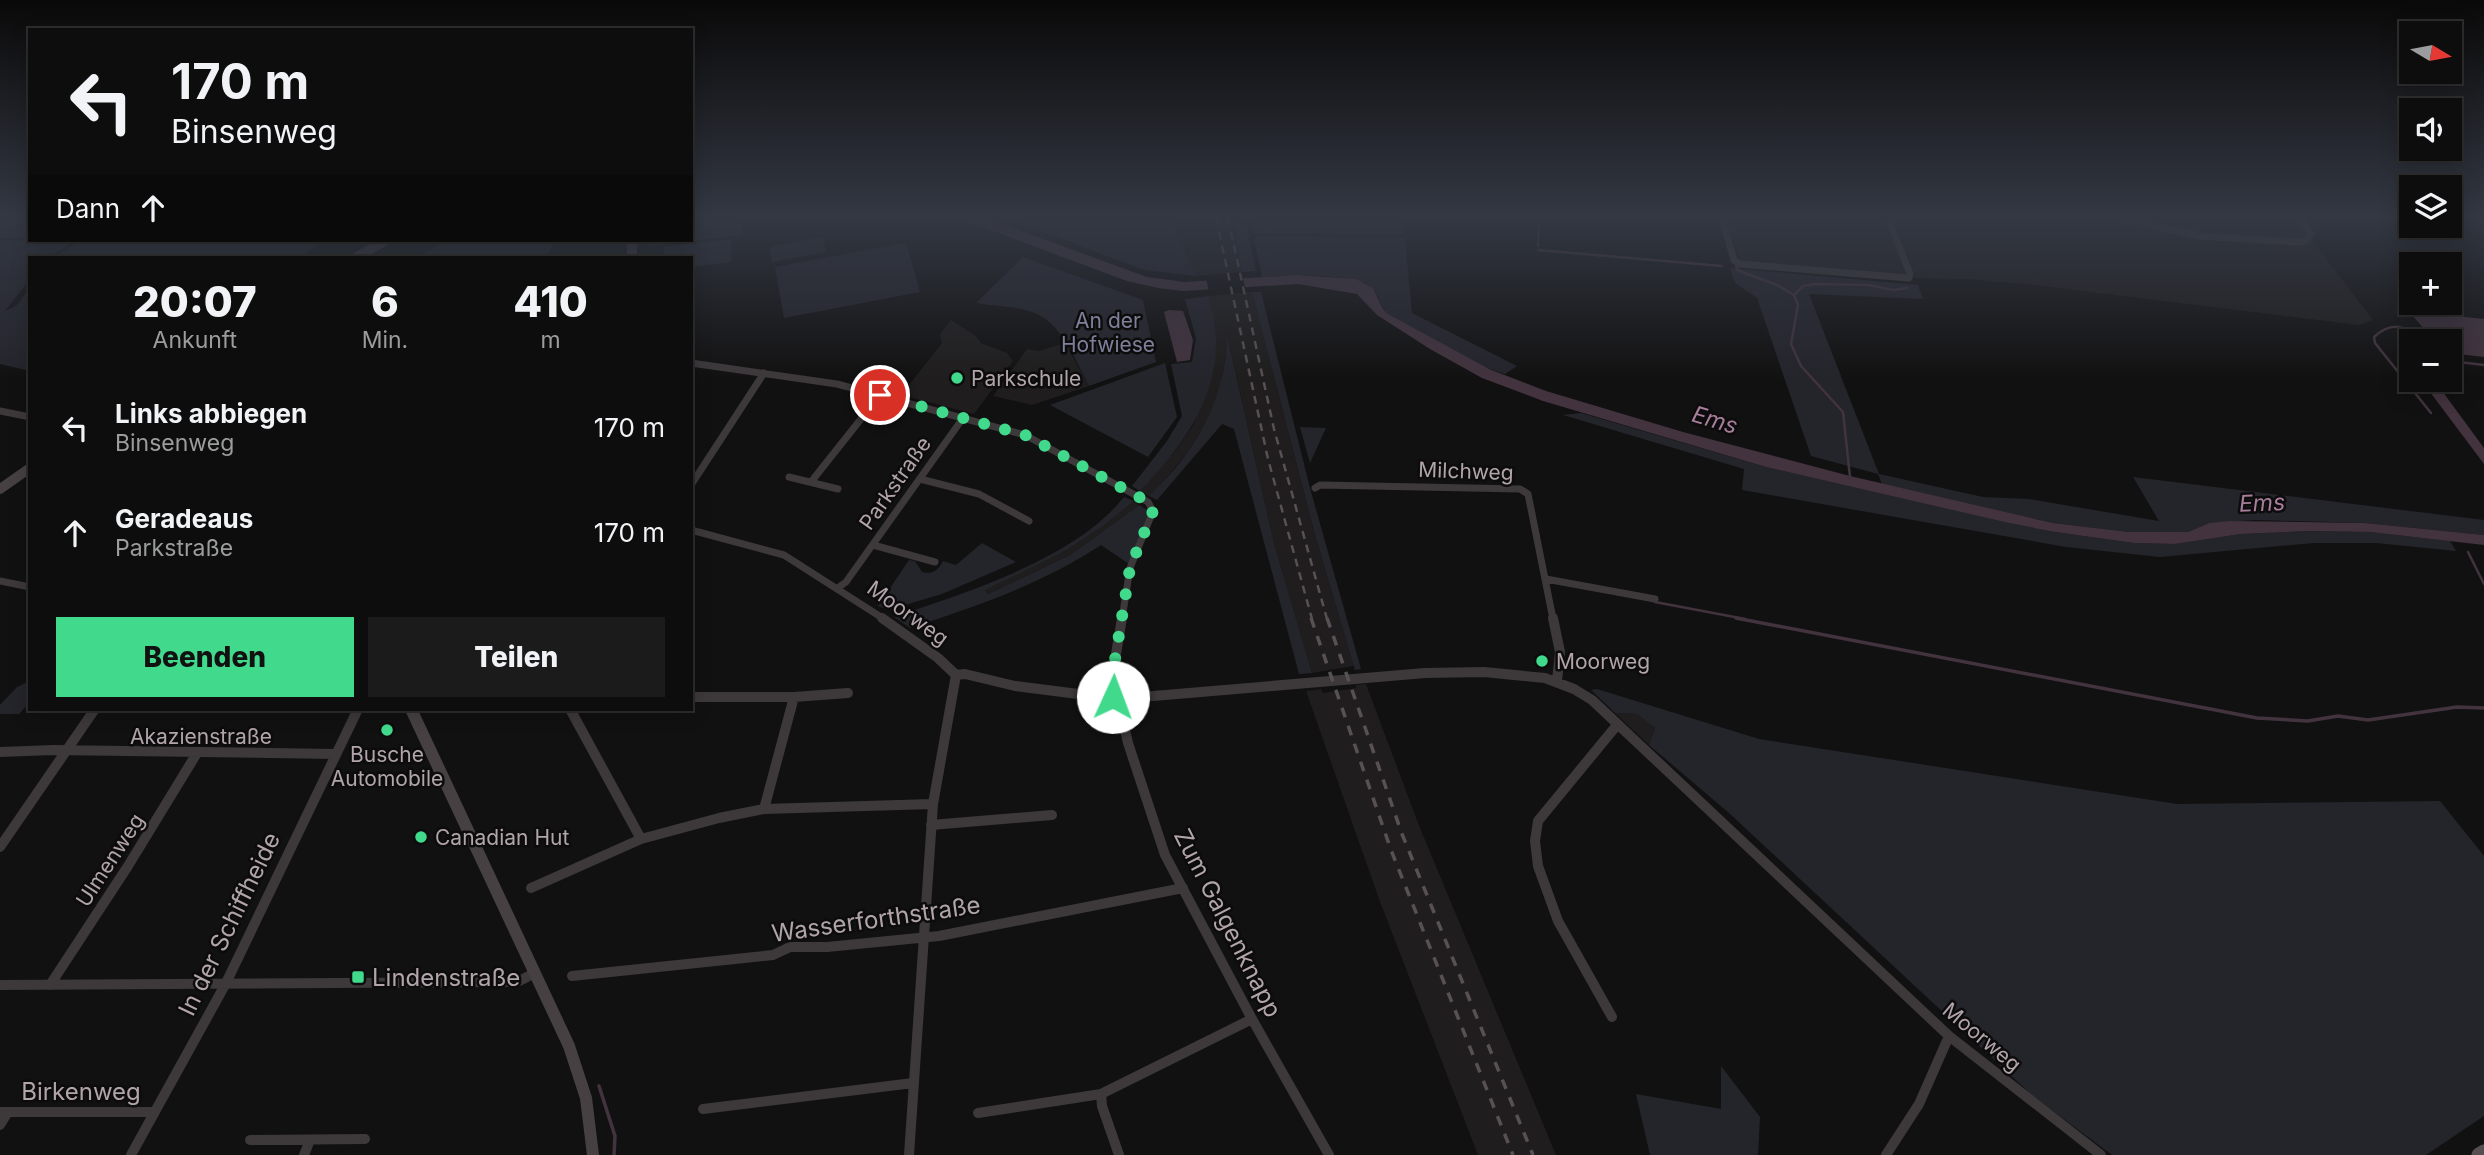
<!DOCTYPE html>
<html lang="de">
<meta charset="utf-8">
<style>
:root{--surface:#0e0d0d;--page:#1c1b1b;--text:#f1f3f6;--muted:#9b9c9d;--line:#2e2d2e;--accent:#41da8c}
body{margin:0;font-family:Inter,sans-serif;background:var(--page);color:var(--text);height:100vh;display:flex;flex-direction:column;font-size:26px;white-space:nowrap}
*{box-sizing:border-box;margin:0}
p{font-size:23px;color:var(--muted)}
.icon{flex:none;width:38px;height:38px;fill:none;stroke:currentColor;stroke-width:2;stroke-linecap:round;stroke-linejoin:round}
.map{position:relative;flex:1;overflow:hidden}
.details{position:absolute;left:28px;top:256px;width:665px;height:455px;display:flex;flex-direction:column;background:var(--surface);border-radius:0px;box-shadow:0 4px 18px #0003,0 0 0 2px var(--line)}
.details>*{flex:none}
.top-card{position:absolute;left:28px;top:28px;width:665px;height:214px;border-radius:0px;box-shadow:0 4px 18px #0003,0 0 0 2px var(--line);background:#0e0d0d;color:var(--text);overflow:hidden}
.needle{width:46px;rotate:100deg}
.buttons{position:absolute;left:2399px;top:21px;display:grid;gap:14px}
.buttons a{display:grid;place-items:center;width:63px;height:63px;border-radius:0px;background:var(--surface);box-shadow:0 4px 18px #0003,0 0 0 2px var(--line);font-size:35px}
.pin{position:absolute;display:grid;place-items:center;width:60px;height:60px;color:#fff;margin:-30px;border:4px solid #fff;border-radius:50%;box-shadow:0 2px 7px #0007}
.me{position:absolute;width:77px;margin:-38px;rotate:2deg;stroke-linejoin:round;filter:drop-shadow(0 0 5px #0008)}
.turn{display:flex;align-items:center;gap:24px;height:147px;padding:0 28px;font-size:32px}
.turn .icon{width:91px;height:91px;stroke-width:2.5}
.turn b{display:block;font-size:49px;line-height:60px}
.then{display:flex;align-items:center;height:66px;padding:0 28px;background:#0003;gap:14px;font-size:26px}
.eta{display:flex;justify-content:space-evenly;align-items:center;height:119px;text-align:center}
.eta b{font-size:42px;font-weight:800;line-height:49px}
.cta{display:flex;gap:14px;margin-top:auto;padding:14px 28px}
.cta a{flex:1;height:80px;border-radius:0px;background:var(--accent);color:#111;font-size:28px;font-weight:800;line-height:80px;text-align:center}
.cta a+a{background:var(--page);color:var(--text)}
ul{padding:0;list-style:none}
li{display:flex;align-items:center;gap:21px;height:105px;padding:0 28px}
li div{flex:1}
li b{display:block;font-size:26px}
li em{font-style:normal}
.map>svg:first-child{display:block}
.built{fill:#1f1d1d}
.green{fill:#24242b}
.water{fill:#42333e}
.pier{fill:#121111}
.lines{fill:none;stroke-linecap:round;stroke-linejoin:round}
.stream-far1{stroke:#42333e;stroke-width:2.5}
.stream{stroke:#42333e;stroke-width:3.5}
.street-far1{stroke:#3d393b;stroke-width:7}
.street{stroke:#3d393b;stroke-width:10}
.secondary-far1{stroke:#464043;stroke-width:10}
.secondary{stroke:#464043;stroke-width:12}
.primary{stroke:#554f51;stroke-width:15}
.rail-far1{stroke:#575054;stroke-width:2.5;stroke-dasharray:8 6;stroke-linecap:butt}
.rail{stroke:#575054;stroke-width:3.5;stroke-dasharray:10 9;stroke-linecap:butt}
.route{stroke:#41da8c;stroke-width:12;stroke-dasharray:0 21.6}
.poi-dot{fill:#41da8c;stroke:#0d0c0c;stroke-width:2.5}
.labels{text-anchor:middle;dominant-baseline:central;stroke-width:5;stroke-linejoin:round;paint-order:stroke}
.park-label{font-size:21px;fill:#7d809a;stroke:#0d0c0c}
.poi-label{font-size:21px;fill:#b1a4aa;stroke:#0d0c0c;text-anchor:start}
.street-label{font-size:21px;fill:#b1a4aa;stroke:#0d0c0c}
.water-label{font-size:23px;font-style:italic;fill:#a87e9c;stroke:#0d0c0c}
.near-street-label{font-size:24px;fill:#b1a4aa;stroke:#0d0c0c}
.near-poi-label{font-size:24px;fill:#b1a4aa;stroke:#0d0c0c;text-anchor:start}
</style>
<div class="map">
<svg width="2484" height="1155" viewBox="0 0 2484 1155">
<rect width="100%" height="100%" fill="#121111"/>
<path class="built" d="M 1171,218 L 1233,218 L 1242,272 L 1196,276 Z
M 1726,218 L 1885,218 L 1906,274 L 1905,277 L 1740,261 Z
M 1893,218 L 2146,218 L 2181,226 L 2176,218 L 2295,218 L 2373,320 L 2359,325 L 2025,284 L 1968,279 L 1915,278 Z
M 1252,292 L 1315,535 L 1354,666 L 1312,673 L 1274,543 L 1228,339 L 1220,391 L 1204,427 L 1187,453 L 1158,488 L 1149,496 L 1140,491 L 1176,450 L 1193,425 L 1203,401 L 1215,354 L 1215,331 L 1209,296 Z
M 951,320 L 976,336 L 981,343 L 1007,353 L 1013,361 L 974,414 L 901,395 L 942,343 L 940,334 Z
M 1065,343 L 1089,386 L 1032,405 L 993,396 L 1027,349 L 1039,351 Z
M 1134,501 L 1139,505 L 1070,555 L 988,594 L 985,589 L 1065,551 L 1102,527 Z
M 1366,684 L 1418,823 L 1556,1155 L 1478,1155 L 1379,899 L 1306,691 L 1321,689 L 1323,693 L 1356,688 L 1356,685 Z
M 1615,713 L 1637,714 L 1655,728 L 1649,745 Z"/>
<path class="green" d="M 0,218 L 30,218 L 30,238 L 0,238 Z
M 691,218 L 743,218 L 742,235 L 651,246 L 652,240 L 691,240 Z
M 1006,218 L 1171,218 L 1196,276 L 1144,270 Z
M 1233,218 L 1245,218 L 1256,271 L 1242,272 Z
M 1251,218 L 1310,218 L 1315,234 L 1254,234 Z
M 1311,218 L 1401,218 L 1405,231 L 1401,235 L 1316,234 Z
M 823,237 L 826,252 L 772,262 L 769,247 Z
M 1262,237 L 1405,238 L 1412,313 L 1517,366 L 1505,374 C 1464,362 1426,336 1388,314 C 1380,307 1379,293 1371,287 C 1355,273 1285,275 1262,277 L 1254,238 Z
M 731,239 L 731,262 L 691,267 L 691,257 L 664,257 L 664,247 Z
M 0,240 L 74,242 L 48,257 L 30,257 L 30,279 L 5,311 L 16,306 L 30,288 L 30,371 L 0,364 Z
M 83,240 L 323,240 L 301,257 L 53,257 Z
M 449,240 L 557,240 L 545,257 L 417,257 Z
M 906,243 L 920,292 L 784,318 L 775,267 Z
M 1023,257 L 1143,300 L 1156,362 L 1089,386 C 1075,360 1062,322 1032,312 C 1015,306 994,306 976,303 Z
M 1730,268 L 1918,285 L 1923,299 L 1809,294 L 1879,474 L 1983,497 L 2029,499 L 2159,521 L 2133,477 L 2484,520 L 2484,535 L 2365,523 L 2255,520 L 2209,523 L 2188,532 L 2169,534 L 2129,532 L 2053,523 L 1882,484 L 1878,474 L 1811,456 L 1757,298 L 1735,283 Z
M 1252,292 L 1261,292 L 1310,488 L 1361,669 L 1355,670 L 1315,535 Z
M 1209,296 C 1212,312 1216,328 1216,344 C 1216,402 1179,451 1140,491 L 1132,486 L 1167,441 L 1182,416 L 1171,364 L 1192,362 L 1196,338 L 1185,299 Z
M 1227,335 L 1274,543 L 1312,673 L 1299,674 L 1234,429 L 1222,424 L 1157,500 L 1149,496 C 1196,452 1226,399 1227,335 Z
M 1165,363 L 1177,417 L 1148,457 L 1050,405 Z
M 1581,413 L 1766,467 L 2055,532 L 2134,543 L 2175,544 L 2241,534 L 2310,531 L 2370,532 L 2450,541 L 2456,551 L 2376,543 L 2314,543 L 2160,557 L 2066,547 L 1742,490 L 1744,469 L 1563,415 Z
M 1300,427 L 1326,428 L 1310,463 Z
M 1124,497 L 1134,501 L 1102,527 L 1065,551 L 985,590 L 988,594 L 1070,555 L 1139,505 L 1149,511 L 1129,564 L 1101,545 C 1042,584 977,606 910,628 L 894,617 C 967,592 1075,559 1124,497 Z
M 982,543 L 1016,562 L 942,594 L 888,610 L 878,606 L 909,560 L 915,561 L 922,572 C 933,575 938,570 943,561 L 956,565 Z
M 30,681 L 30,702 L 19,714 L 0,714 L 0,705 L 17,687 Z
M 1597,689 L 1759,739 L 2177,804 L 2440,801 L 2484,856 L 2484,1116 L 2426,1155 L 2112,1155 L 2033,1096 L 1729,813 L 1649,745 L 1655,728 L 1637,714 L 1615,713 L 1591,690 Z
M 1721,1066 L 1760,1117 L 1758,1155 L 1650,1155 L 1636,1094 L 1721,1109 Z"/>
<path class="water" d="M 959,218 L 986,218 L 1147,277 L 1185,282 L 1296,275 L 1356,279 L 1373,288 L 1383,309 L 1388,314 L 1489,369 L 1546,391 L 1683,432 L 1850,476 L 2053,523 L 2129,532 L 2188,532 L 2209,523 L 2229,521 L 2365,523 L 2484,535 L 2484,545 L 2370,532 L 2310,531 L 2241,534 L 2175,544 L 2134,543 L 2055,532 L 2005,522 L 1766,467 L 1543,401 L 1482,378 L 1430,349 L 1377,315 L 1357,294 L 1298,284 L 1183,291 L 1158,288 L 1127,281 Z
M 1169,310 L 1183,311 L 1193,340 L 1190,360 L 1177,362 L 1164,312 Z
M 2416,312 L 2484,319 L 2484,357 L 2450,353 L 2450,341 L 2435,341 L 2411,314 Z
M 2421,380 L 2434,380 L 2484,448 L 2484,464 Z"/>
<path class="pier" d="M 1242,274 L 1246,291 L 1209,293 L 1206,277 Z"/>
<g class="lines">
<path class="stream-far1" d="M 1538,246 L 1539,218
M 1538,250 L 1722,266
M 1736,267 L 1739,271 L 1777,285 L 1794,295
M 1794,295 L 1798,305 L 1791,344 L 1801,366 L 1843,412 L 1850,477
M 1794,295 L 1803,286 L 1815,284 L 1869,285 L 1893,290 L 1907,288
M 2423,341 C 2406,326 2392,320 2374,337 L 2375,343 L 2431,413
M 2450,361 L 2484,365
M 2468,552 L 2484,584
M 1655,602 L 1745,619"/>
<path class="stream" d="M 1736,618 L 2257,718 L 2308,721 L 2338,716 L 2368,720 L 2457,707 L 2484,708
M 599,1086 L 615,1136 L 614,1155"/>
<path class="street-far1" d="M 1722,218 L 1734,260 L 1739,264 L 1909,278 L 1910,274 L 1888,218
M 2122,218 L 2198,236 L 2295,242 L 2305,241 L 2311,234 L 2300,218
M 691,363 L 837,384 L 1025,435 L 1148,502 L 1153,511 L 1130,568 L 1122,619
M 0,411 L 30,417
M 789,477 L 838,489
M 920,479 L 979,494 L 1029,521
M 811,482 L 880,395
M 691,485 L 764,373
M 1315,488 L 1320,485 L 1520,489 L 1528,494 L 1553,619
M 691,530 L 784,555 L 884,619
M 873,545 L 935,562
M 1546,579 L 1655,599
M 0,581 L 30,587
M 839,587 L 846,582 L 963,418"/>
<path class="street" d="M 882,618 L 938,658 L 956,675 L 965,674 L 1015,686 L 1118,699 L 1425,673 L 1484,672 L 1545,678 L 1574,689 L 1592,700 L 1949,1036 L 2101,1155
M 1553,618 L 1560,652 L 1557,681
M 1109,696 L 1122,618
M 691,697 L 794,697 L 848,693
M 1118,699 L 1128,743 L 1165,855 L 1252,1019 L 1329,1155
M 570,709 L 641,839
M 0,752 L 53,750 L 336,754
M 764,809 L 794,697
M 931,825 L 1052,815
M 0,847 L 95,709
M 531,888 L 641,839 L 719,818 L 764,809 L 933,804
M 572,976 L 773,955 L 790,947 L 827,947 L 939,936 L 1183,888
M 0,985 L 517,982 L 535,973
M 50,985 L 128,866 L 197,753
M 1612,1017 L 1558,921 L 1538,866 L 1535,841 L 1538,821 L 1617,725
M 1101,1094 L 1102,1106 L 1119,1155
M 703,1109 L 913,1083
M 0,1112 L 154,1112
M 978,1113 L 1101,1094 L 1252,1019
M 0,1125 L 8,1112
M 250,1140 L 365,1139
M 131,1155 L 225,985 L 358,709
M 304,1155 L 310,1140
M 909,1155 L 933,804 L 956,675
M 1886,1155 L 1919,1104 L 1949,1036"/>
<path class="secondary-far1" d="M 632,240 L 632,257
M 357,257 L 386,240
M 0,489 L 30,468"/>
<path class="secondary" d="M 411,709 L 569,1046 L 586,1098 L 593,1155"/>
<path class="primary" d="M 2479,1155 L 2484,1152"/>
<path class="rail-far1" d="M 1216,218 L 1268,459 L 1312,619
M 1228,218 L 1274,429 L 1327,619"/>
<path class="rail" d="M 1311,618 L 1391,850 L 1513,1155
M 1327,618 L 1402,834 L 1533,1155"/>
</g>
<linearGradient id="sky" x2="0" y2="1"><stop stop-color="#0a0909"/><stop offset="0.57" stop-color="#333843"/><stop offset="1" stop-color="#333843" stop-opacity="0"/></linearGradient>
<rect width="2484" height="380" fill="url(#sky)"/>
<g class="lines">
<path class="route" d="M 880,395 L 1025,435 L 1148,502 L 1153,511 L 1130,568 L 1109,696 L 1113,697"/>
</g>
<g class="poi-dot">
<circle cx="957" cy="378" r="7"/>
<circle cx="1542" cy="661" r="7"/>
<circle cx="387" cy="730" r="7"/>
<circle cx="421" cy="837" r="7"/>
<rect x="351" y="970" width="14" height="14" rx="3.5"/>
</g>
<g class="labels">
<g class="park-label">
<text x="1108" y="320">An der<tspan x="1108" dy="24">Hofwiese</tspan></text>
</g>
<g class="poi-label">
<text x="971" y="378">Parkschule</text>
<text x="1556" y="661">Moorweg</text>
<text x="387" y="754" text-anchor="middle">Busche<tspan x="387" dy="24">Automobile</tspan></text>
<text x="435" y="837">Canadian Hut</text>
</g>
<g class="street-label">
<text transform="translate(1466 471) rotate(2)">Milchweg</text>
<text transform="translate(895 483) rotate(-55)">Parkstraße</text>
<text transform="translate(908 613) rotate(36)">Moorweg</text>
<text x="201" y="736">Akazienstraße</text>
<text transform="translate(110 860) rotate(-57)">Ulmenweg</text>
<text transform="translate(1982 1037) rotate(40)">Moorweg</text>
</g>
<g class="water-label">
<text transform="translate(1715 420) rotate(17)">Ems</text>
<text transform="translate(2262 503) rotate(-2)">Ems</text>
</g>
<g class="near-street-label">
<text transform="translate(876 919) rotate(-8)">Wasserforthstraße</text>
<text transform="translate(1228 923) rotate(63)">Zum Galgenknapp</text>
<text transform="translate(229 924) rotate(-64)">In der Schiffheide</text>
<text x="81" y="1091">Birkenweg</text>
</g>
<g class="near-poi-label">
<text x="372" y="977">Lindenstraße</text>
</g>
</g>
</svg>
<div class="buttons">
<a><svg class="needle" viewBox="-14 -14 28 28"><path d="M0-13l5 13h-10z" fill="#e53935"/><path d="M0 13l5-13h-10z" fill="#9b9c9d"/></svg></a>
<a><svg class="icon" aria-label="sound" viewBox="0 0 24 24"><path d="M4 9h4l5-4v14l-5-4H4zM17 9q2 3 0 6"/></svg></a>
<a><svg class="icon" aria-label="layers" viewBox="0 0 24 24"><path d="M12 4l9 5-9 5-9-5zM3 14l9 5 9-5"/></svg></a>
<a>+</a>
<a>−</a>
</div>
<div class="pin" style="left:880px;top:395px;background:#d93025"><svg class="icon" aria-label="arrive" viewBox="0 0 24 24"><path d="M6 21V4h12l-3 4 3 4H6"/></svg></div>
<svg class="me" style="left:1113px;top:697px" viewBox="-20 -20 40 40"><circle r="19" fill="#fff"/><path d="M0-13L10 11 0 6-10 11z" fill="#41da8c"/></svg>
<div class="top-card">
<div class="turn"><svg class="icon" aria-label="left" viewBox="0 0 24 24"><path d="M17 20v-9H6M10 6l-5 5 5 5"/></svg><div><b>170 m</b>Binsenweg</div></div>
<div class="then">Dann<svg class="icon" aria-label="ahead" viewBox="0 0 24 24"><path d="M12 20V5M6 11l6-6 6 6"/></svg></div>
</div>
<section class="details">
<div class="eta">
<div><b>20:07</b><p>Ankunft</p></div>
<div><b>6</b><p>Min.</p></div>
<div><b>410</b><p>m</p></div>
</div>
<ul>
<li><svg class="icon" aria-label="left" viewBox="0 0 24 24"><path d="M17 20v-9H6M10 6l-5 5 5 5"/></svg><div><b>Links abbiegen</b><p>Binsenweg</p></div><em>170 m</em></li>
<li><svg class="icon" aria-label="ahead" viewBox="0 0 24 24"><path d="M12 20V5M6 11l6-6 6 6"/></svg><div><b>Geradeaus</b><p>Parkstraße</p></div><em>170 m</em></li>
</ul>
<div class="cta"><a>Beenden</a><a>Teilen</a></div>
</section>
</div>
